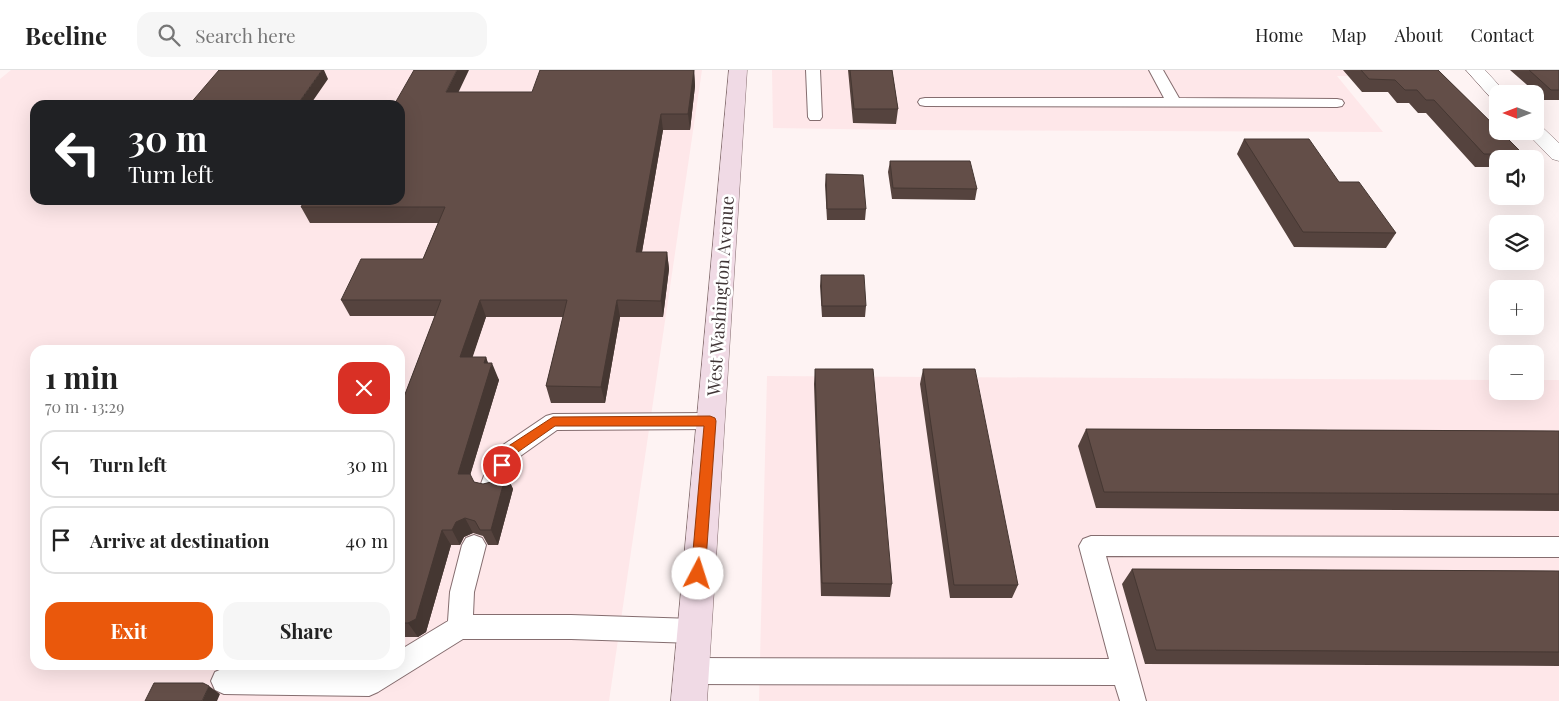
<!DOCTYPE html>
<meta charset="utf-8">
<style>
:root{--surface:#fff;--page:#f6f6f6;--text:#222;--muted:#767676;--line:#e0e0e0;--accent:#ea580c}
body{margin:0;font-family:"Playfair Display",serif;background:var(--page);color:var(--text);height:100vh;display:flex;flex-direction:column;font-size:19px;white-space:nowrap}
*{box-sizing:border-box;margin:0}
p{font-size:16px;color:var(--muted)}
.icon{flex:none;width:28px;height:28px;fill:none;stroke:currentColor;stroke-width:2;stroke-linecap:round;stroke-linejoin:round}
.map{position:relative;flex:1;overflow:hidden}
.side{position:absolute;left:30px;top:275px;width:375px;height:325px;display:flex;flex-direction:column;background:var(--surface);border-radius:15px;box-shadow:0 5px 20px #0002}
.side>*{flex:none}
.banner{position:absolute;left:30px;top:30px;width:375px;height:105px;border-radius:15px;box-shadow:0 5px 20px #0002;background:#202124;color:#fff;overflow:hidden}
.needle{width:32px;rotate:270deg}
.tools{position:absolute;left:1489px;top:15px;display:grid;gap:10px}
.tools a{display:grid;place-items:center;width:55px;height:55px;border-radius:10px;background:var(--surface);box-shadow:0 5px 20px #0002;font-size:25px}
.pin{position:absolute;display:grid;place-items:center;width:42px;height:42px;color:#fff;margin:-21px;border:2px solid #fff;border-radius:50%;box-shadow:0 1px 5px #0007}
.me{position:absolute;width:55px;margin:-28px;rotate:5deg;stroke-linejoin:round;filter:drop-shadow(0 0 4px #0008)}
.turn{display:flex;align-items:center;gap:18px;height:105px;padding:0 15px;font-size:22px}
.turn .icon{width:65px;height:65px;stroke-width:2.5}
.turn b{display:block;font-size:35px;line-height:42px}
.round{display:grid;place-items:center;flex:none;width:52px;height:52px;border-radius:15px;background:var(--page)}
.headline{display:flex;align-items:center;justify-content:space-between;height:85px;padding:0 15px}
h1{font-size:30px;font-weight:700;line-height:38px}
.button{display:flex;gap:10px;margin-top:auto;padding:10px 15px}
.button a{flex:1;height:58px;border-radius:15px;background:var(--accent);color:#fff;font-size:20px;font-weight:700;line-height:58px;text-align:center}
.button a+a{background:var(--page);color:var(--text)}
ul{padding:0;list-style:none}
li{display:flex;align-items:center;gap:15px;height:68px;margin:0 10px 8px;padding:0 5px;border:2px solid var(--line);border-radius:15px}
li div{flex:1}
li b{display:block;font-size:19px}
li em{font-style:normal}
header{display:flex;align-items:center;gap:30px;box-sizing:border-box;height:70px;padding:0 25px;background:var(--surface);border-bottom:1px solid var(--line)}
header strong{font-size:24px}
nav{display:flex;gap:28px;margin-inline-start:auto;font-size:18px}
.search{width:350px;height:45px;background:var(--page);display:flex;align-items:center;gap:12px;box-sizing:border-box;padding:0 18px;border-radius:15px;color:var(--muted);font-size:19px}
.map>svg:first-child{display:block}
.built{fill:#fee7e9;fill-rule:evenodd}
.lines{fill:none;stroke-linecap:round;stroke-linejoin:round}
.service-casing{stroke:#856d6f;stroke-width:2}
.minor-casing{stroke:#856d6f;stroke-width:1}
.secondary-casing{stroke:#856d6f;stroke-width:1}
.service{fill:#fff;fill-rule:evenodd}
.minor{fill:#fff;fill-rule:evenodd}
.secondary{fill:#f0dae5;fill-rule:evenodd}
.wall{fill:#55433e}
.shaded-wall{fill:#453732}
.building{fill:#634e48;stroke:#453732}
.route{fill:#ea580c;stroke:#983908}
.labels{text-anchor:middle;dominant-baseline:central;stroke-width:5;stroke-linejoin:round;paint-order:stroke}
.street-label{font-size:18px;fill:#413637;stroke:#fff}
</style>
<header>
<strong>Beeline</strong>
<div class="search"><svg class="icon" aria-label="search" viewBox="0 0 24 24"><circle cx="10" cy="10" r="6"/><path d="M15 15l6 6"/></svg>Search here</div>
<nav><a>Home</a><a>Map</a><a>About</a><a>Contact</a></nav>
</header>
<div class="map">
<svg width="1559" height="631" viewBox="0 0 1559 631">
<rect width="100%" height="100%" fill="#fef3f3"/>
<path class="built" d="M 11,0 L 702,0 L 609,631 L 0,631 L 0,9 ZM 35,35 L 400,35 L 400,130 L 35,130 ZM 35,280 L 400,280 L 400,595 L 35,595 Z
M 772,0 L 1435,0 L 1441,6 L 1337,6 L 1383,62 L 903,60 L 773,58 Z
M 767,306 L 1497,310 L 1498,321 L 1535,321 L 1535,310 L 1559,310 L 1559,631 L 759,631 Z"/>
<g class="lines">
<defs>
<path id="service" d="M 806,0 L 820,0 L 822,47 L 820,50 L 810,50 L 808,47 Z
M 1149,0 L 1163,0 L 1179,28 L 1337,29 L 1342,30 L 1344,33 L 1342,36 L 1337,37 L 925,36 L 920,35 L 918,32 L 920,29 L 925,28 L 1164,28 Z
M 710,343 L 717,345 L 720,351 L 717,357 L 710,359 L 557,360 L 519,387 L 503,411 L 498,426 L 490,428 L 482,426 L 479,419 L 485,403 L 503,375 L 546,346 L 553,344 Z
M 474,465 L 482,468 L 486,475 L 474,522 L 473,545 L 571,545 L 694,549 L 703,553 L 707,561 L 703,569 L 694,573 L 571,569 L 463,569 L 378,622 L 369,626 L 224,624 L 215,620 L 211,611 L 215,602 L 224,598 L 366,600 L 375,595 L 400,595 L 400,580 L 448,551 L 450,522 L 462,475 L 466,468 Z
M 1091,466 L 1559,467 L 1559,487 L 1106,486 L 1146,631 L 1120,631 L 1115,615 L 691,614 L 682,610 L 678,601 L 682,592 L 691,588 L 1109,589 L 1079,476 L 1083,469 Z"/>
<path id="minor" d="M 1466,0 L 1485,0 L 1507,24 L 1498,24 L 1498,30 L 1491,28 Z
M 1535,55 L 1542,57 L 1559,73 L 1559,91 L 1552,89 L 1525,61 L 1535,61 Z"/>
<path id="secondary" d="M 729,0 L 747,0 L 707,631 L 671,631 Z"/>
</defs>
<use href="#service" class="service-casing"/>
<use href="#minor" class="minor-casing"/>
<use href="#secondary" class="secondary-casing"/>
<use href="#service" class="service"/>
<use href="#minor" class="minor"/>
<use href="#secondary" class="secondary"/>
</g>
<path class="wall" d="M 694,0 L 695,16 L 690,60 L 663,60 L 642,182 L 667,182 L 669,199 L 663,247 L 620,247 L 605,333 L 551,333 L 546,316 L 563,247 L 486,247 L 472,287 L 486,287 L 488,293 L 499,310 L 470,405 L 474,412 L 483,414 L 491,412 L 506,404 L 513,419 L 498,475 L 488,475 L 483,466 L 473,463 L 464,467 L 460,475 L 451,475 L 426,562 L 418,567 L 400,567 L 400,332 L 402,332 L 435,246 L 350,246 L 341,230 L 423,189 L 438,153 L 310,153 L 301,137 L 459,22 L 532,22 Z
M 848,0 L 892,0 L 898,39 L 896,54 L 853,53 Z
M 1343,0 L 1438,0 L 1523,84 L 1519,89 L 1498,89 L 1498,97 L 1475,97 L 1426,43 L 1418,43 L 1409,33 L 1397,33 L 1388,22 L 1362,22 Z
M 1510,0 L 1559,0 L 1559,30 L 1544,30 Z
M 1244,69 L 1339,112 L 1396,163 L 1386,178 L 1294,177 L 1237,84 Z
M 890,91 L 977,119 L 975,130 L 892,129 L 888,102 Z
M 826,104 L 866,139 L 865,150 L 827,150 L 825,115 Z
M 821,205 L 866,236 L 865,247 L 822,247 L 820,216 Z
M 815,299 L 892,514 L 890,527 L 821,526 L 814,314 Z
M 923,299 L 1018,515 L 1012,528 L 950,528 L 920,314 Z
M 1086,359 L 1559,361 L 1559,441 L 1096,438 L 1078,376 Z
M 1132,499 L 1559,501 L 1559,596 L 1145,594 L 1122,514 Z"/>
<path class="shaded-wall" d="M 322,0 L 324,0 L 328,9 L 310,35 L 297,35 Z
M 457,0 L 469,0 L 451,38 L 446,22 Z
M 694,0 L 695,16 L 690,60 L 688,44 Z
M 661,44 L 663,60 L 639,199 L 636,182 Z
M 667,182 L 669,199 L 663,247 L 661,231 Z
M 480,230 L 486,247 L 467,304 L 460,287 Z
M 617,230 L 620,247 L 605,333 L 601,317 Z
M 486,287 L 490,300 L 492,293 L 499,310 L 466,419 L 458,404 Z
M 506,404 L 513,419 L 498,475 L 491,460 Z
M 465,448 L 473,463 L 464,467 L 460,475 L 452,460 L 456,452 Z
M 442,460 L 451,475 L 426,562 L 418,567 L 408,553 Z
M 209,616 L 220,624 L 217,631 L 202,631 Z"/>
<path class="building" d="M 219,0 L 322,0 L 297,35 L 189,35 Z
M 414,0 L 457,0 L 446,22 L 532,22 L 540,0 L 694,0 L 688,44 L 661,44 L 636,182 L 667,182 L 661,231 L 617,230 L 601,317 L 546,316 L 567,230 L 480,230 L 460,287 L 486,287 L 484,293 L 492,293 L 458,404 L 470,404 L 474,412 L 483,414 L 491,412 L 495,404 L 506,404 L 491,460 L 480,460 L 475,451 L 465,448 L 456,452 L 452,460 L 442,460 L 416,549 L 408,553 L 400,553 L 400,332 L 402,332 L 441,230 L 341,230 L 361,189 L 423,189 L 445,137 L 301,137 L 305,130 L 400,130 L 400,35 L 394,35 Z
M 850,0 L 892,0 L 898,39 L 854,39 Z
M 1361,0 L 1438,0 L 1498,59 L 1498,61 L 1500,61 L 1523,84 L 1484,84 L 1434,30 L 1426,30 L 1417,20 L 1405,20 L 1395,10 L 1369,9 Z
M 1529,0 L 1559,0 L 1559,20 L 1551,20 Z
M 1244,69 L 1309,69 L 1339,112 L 1359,112 L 1396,163 L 1303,162 Z
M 890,91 L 970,91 L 977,119 L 893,118 Z
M 826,104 L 863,105 L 866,139 L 827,139 Z
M 821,205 L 864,205 L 866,236 L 822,236 Z
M 815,299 L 873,299 L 892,514 L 822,513 Z
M 923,299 L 975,299 L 1018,515 L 954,515 Z
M 1086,359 L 1559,361 L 1559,424 L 1104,422 Z
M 1132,499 L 1559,501 L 1559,582 L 1156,580 Z
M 154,613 L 203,613 L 209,616 L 202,631 L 145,631 Z"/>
<path class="route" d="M 710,346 L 715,348 L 716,351 L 705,504 L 703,508 L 698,510 L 693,508 L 691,504 L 704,356 L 555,356 L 515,384 L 506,399 L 498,399 L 496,395 L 507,377 L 553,347 Z"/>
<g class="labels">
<g class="street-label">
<text transform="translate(720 226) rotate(-86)">West Washington Avenue</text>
</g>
</g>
</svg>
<div class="tools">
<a><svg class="needle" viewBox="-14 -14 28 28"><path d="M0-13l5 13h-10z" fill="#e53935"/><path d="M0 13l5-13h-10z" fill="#767676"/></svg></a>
<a><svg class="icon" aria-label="sound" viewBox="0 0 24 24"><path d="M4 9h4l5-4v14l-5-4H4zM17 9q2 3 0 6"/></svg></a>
<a><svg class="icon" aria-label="layers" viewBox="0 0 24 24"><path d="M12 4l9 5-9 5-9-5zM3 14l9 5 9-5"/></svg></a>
<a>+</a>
<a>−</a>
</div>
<div class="pin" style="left:502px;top:395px;background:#d93025"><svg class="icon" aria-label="arrive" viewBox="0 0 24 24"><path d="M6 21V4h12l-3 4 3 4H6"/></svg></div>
<svg class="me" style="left:698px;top:504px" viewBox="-20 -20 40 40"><circle r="19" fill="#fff"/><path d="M0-13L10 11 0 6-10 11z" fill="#ea580c"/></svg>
<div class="banner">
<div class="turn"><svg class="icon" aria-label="left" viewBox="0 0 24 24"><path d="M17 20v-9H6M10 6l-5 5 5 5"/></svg><div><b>30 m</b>Turn left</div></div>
</div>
<section class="side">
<div class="headline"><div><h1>1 min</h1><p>70 m · 13:29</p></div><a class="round" style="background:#d93025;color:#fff"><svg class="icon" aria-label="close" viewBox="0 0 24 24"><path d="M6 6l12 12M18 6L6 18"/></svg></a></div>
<ul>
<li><svg class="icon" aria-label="left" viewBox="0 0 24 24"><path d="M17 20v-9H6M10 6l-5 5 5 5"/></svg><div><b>Turn left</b></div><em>30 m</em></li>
<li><svg class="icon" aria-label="arrive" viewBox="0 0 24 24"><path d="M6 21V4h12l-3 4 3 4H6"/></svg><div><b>Arrive at destination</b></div><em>40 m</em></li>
</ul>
<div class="button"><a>Exit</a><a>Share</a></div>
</section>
</div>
